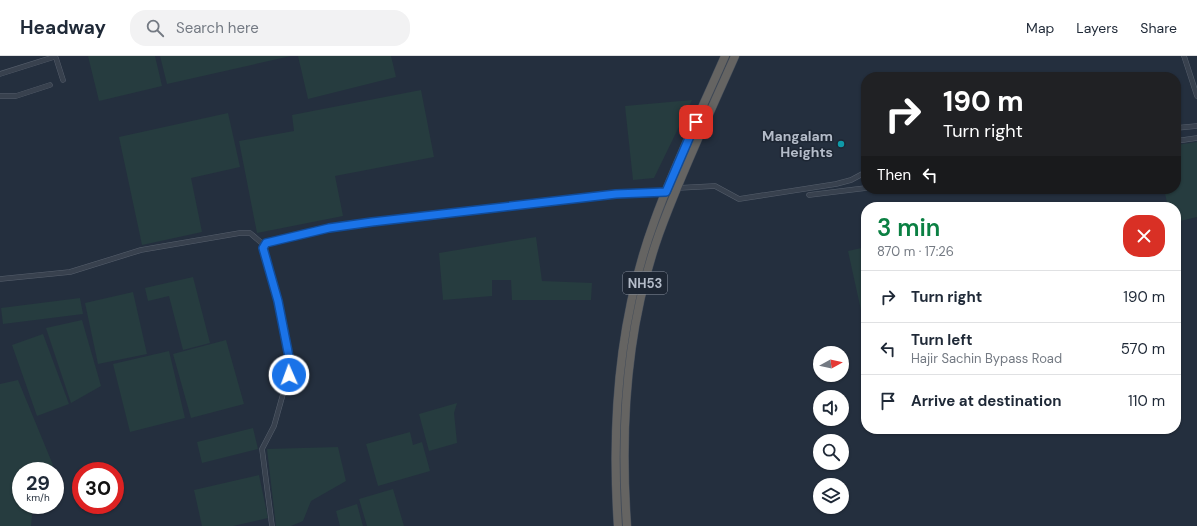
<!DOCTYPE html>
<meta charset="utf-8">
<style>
:root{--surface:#fff;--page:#f2f2f3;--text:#1f2937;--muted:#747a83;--line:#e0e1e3;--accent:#0b8043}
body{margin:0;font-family:"DM Sans",sans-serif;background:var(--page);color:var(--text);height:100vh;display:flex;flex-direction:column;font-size:15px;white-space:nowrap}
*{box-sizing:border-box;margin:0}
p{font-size:13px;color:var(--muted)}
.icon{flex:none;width:22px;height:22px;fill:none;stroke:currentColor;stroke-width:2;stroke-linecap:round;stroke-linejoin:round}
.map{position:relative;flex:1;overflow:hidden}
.details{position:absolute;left:861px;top:146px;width:320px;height:232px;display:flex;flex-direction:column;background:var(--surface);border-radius:16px;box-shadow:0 1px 3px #0004}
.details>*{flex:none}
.banner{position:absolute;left:861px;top:16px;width:320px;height:122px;border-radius:16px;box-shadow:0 1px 3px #0004;background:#202124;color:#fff;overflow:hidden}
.needle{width:26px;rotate:82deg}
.tools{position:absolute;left:813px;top:290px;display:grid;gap:8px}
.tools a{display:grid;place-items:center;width:36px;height:36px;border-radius:50%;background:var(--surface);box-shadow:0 1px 3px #0004;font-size:20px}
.speed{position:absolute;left:12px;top:406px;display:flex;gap:8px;font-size:20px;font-weight:700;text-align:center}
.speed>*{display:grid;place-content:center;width:52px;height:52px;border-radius:50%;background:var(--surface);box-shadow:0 1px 3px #0004;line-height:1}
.speed small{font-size:10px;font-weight:400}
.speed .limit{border:6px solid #d22;background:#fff;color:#111}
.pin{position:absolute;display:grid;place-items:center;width:34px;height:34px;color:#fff;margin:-17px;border-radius:8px;box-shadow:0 2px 6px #0006}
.me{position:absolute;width:44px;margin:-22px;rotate:358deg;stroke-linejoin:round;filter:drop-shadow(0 0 3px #0008)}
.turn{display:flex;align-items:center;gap:14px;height:84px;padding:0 16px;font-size:18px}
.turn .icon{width:52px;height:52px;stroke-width:2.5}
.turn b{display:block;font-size:28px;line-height:34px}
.then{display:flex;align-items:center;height:38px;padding:0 16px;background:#0003;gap:8px;font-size:15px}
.round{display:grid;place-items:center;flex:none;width:42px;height:42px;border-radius:16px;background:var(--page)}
.head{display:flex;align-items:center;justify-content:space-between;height:68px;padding:0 16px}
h1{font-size:24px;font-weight:600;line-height:30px;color:var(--accent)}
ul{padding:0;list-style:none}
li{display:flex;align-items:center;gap:12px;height:52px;padding:0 16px;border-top:1px solid var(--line)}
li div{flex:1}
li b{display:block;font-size:15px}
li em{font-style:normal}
header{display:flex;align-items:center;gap:24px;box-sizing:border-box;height:56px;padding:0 20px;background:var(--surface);border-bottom:1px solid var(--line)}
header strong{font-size:19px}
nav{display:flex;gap:22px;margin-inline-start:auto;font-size:14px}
.search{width:280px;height:36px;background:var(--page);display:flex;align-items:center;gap:10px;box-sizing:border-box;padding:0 14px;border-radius:16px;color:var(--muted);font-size:15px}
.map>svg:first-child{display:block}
.green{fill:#263c3f}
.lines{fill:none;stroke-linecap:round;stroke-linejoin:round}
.minor-casing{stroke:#565f6c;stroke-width:5.5}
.trunk-casing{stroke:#434c59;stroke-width:9}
.minor{stroke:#38414e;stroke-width:4.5}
.trunk{stroke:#656462;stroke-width:8}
.route-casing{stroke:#114b97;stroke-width:10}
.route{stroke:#1a73e8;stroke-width:7}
.culture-dot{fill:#0f9aa8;stroke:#1d2633;stroke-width:1.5}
.labels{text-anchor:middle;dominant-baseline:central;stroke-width:3;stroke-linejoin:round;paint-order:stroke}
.shield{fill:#1d2633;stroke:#878f9c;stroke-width:1}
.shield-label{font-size:13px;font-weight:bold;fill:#b4bcc9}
.poi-label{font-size:14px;font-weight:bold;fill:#b4bcc9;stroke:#1d2633;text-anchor:end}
</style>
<header>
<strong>Headway</strong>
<div class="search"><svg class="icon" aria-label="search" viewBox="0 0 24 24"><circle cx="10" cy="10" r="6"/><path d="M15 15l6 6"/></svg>Search here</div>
<nav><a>Map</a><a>Layers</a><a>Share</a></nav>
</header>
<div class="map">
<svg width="1197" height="470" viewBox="0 0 1197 470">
<rect width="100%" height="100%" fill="#242f3e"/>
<path class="green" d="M 88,0 L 155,0 L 162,30 L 99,45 Z
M 160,0 L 291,0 L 167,28 Z
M 298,0 L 391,0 L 396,21 L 308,43 Z
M 421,34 L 434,101 L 335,120 L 343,160 L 257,177 L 239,85 L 294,75 L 292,59 Z
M 692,44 L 654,122 L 633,124 L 625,50 Z
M 228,57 L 240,111 L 191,122 L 202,176 L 142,189 L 119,81 Z
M 1197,86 L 1197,161 L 1176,166 L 1176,151 L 1168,151 L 1164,133 L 1176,133 L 1176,89 Z
M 536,181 L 542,225 L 592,227 L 591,244 L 512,244 L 511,224 L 492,224 L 492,240 L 443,244 L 439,197 Z
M 866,191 L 866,277 L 848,195 Z
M 193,221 L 210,287 L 183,294 L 169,240 L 148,245 L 145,232 Z
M 133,236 L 147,298 L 98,308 L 85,247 Z
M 80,242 L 83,258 L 3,268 L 1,252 Z
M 82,264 L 101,330 L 71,347 L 46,272 Z
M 43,278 L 69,348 L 37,360 L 12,289 Z
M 226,284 L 244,348 L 191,362 L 173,298 Z
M 169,295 L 185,362 L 130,376 L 113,308 Z
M 18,324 L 53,409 L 49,415 L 21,415 L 21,449 L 33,449 L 31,470 L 0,470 L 0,328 Z
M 457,347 L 454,357 L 457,387 L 429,395 L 419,358 Z
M 253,372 L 258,393 L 202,407 L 197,386 Z
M 410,376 L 413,389 L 422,386 L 430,415 L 378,430 L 366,388 Z
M 338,391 L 346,425 L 311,445 L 303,465 L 291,470 L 276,470 L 267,393 Z
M 259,419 L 268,462 L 233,470 L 202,470 L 194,434 Z
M 393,433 L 404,470 L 367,470 L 359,443 Z
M 357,448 L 363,470 L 340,470 L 336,455 Z"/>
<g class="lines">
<defs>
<path id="minor" d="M 1184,0 L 1197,40
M 0,18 L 54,1 L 56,2 L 63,24
M 0,40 L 16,40 L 50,29
M 1176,72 L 1197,70
M 1176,85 L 1197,82
M 677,132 L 715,130 L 739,143 L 836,128 L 851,124 L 866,116
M 809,139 L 866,132
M 0,223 L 70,216 L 141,194 L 240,177 L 250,177 L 264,189
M 272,470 L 262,393 L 274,370 L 290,313 L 278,245 L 263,192 L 266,187 L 343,170 L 372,165 L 616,138 L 665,136"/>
<path id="trunk" d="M 618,470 C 611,367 618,264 654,166 C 674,110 701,55 725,0
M 627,470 C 620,372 626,271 659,178 C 681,117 709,59 735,0"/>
</defs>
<use href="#minor" class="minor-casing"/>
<use href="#trunk" class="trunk-casing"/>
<use href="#minor" class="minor"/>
<use href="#trunk" class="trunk"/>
</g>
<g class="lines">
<defs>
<path id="route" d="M 289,319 L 290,306 L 278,245 L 263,192 L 266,187 L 329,172 L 372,166 L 616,138 L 666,136 L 696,66"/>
</defs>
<use href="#route" class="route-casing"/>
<use href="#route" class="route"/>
</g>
<circle class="culture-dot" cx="841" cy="88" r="4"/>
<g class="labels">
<rect class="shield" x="623" y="216" width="44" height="22" rx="3"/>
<g class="shield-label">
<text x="645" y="227">NH53</text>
</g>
<g class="poi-label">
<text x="833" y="80">Mangalam<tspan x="833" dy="16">Heights</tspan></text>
</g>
</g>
</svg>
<div class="tools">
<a><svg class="needle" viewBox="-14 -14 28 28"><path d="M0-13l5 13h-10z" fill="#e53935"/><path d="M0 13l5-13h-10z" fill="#747a83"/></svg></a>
<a><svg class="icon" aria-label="sound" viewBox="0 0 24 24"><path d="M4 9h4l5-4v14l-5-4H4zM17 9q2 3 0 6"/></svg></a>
<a><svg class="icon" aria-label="search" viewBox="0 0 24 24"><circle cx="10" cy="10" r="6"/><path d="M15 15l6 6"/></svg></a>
<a><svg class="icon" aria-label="layers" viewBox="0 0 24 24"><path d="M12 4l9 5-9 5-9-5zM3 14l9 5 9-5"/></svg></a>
</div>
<div class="speed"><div>29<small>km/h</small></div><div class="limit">30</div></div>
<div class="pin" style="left:696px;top:66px;background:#d93025"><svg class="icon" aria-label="arrive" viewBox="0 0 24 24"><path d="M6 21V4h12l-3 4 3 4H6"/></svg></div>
<svg class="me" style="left:289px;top:319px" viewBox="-20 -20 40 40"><circle r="17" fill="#1a73e8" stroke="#fff" stroke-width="3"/><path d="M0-11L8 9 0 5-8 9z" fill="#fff"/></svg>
<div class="banner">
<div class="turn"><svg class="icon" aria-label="right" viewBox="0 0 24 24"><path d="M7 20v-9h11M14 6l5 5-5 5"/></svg><div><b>190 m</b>Turn right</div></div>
<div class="then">Then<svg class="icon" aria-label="left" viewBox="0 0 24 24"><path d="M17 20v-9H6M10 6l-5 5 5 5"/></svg></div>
</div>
<section class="details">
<div class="head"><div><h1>3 min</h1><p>870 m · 17:26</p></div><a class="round" style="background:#d93025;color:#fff"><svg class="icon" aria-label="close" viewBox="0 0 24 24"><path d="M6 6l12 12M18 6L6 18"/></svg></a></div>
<ul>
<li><svg class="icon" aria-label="right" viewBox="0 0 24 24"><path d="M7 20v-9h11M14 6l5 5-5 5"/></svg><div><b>Turn right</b></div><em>190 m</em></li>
<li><svg class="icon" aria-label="left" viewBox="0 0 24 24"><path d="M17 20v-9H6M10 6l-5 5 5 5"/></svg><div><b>Turn left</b><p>Hajir Sachin Bypass Road</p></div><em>570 m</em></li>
<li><svg class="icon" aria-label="arrive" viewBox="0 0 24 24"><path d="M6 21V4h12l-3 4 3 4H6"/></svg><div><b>Arrive at destination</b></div><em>110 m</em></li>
</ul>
</section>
</div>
